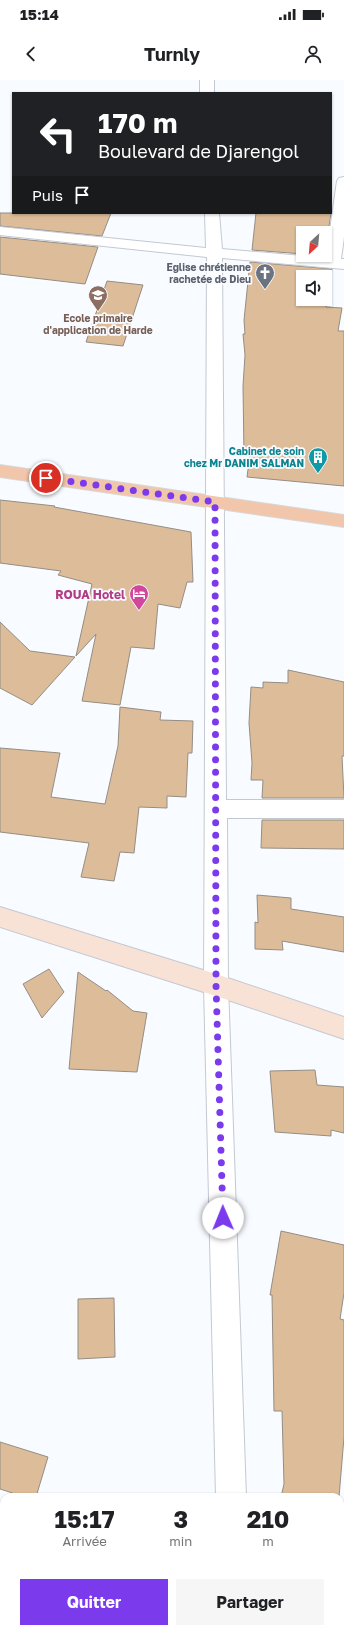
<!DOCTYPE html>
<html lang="fr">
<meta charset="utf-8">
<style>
:root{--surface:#fff;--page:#f6f6f6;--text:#202124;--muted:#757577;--accent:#7c3aed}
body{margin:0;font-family:"Golos Text",sans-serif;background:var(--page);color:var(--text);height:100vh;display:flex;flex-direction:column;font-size:15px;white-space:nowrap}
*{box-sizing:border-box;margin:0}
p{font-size:13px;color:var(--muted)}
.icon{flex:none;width:22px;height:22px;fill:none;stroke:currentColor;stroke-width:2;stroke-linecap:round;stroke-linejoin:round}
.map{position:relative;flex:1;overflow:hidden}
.side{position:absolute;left:0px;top:1413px;width:344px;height:140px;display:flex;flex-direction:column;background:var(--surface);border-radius:12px 12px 0 0;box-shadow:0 1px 3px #0004}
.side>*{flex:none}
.banner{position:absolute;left:12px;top:12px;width:320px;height:122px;border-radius:0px;box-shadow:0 1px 3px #0004;background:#202124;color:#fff;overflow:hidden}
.needle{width:26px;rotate:206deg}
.buttons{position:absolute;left:296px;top:146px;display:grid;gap:8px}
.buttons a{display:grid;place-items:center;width:36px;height:36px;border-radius:0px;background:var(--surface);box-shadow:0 1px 3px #0004;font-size:20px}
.pin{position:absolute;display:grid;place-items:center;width:34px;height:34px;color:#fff;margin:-17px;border:2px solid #fff;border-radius:50%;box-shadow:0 1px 4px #0007}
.me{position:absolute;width:44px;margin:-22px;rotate:359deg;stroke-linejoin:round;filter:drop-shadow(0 0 3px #0008)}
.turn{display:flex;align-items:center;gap:14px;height:84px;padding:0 20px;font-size:18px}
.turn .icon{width:52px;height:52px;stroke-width:2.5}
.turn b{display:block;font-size:28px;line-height:34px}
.then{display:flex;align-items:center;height:38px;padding:0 20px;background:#0003;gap:8px;font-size:15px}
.eta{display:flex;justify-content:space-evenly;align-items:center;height:68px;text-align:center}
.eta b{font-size:24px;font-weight:700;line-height:28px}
.primary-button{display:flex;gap:8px;margin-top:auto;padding:8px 20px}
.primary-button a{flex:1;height:46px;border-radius:0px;background:var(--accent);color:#fff;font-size:16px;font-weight:700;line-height:46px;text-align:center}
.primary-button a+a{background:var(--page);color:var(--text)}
.status{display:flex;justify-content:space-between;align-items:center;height:28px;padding:0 20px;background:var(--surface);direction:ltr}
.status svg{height:11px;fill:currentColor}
header{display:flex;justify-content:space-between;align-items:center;height:52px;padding:0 20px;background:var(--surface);font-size:18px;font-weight:700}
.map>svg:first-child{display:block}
.building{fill:#ddbd99;stroke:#948d84;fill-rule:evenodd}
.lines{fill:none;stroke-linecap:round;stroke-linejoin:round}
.street-casing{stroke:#c3c9d3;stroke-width:2}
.secondary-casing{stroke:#c3c9d3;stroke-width:2}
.primary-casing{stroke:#d7d8d8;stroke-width:2}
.street{fill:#fff;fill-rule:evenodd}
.secondary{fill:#f8e2d5;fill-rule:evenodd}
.primary{fill:#f2c6ab;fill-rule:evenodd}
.route{stroke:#7c3aed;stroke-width:7;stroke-dasharray:0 12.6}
.labels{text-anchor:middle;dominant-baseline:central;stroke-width:3.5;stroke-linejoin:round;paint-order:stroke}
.far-worship-label{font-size:10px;font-weight:bold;fill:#5b616d;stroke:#f8fbff;text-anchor:end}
.far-education-label{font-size:10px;font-weight:bold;fill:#785e54;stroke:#f8fbff}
.far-culture-label{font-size:10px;font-weight:bold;fill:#0d838f;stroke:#f8fbff;text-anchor:end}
.hotel-label{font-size:12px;font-weight:bold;fill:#b23c85;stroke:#f8fbff;text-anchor:end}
</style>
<div class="status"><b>15:14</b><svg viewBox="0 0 49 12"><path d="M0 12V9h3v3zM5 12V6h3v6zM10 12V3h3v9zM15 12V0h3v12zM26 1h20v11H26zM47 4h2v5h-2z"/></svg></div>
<header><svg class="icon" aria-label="back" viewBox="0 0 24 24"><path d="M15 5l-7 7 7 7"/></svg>Turnly<svg class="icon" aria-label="person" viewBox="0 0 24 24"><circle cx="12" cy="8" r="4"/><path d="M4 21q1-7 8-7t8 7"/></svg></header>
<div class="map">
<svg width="344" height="1553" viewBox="0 0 344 1553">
<rect width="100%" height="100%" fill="#f8fbff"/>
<path class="building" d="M 0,133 L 111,133 L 102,156 L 0,146 Z
M 256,133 L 331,133 L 325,174 L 325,153 L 303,153 L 303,174 L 252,170 Z
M 0,157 L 98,167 L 85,204 L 0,194 Z
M 250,182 L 332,189 L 326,227 L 342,228 L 338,251 L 344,251 L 344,406 L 247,397 L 250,375 L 244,375 L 243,306 L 245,275 L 243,254 L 245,254 L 244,240 ZM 303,197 L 325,197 L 325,219 L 303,219 Z
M 107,201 L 143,205 L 123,266 L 86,262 Z
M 0,420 L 55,426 L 54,427 L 191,452 L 193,502 L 187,502 L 180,528 L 158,524 L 154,569 L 131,567 L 120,625 L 82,621 L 96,554 L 76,576 L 92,504 L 58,495 L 61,491 L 0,483 Z
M 0,542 L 30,571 L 75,577 L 32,625 L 0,608 Z
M 288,590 L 344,602 L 344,676 L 342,676 L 344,718 L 262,718 L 263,700 L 251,700 L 252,683 L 249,643 L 251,607 L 263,608 L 263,602 L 288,603 Z
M 120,627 L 161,632 L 160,640 L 193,641 L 192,673 L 188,673 L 186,717 L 167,716 L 167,728 L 139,727 L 134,773 L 120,772 L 114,801 L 81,797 L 89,763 L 0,752 L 0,668 L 60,673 L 51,717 L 105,724 L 118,666 Z
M 262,740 L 344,740 L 344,769 L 261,768 Z
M 257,815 L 291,818 L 291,829 L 344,837 L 344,872 L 282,861 L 283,870 L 255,869 L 255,842 L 258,843 Z
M 49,889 L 64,912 L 42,938 L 23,904 Z
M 78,892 L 106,911 L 107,910 L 133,931 L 147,933 L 137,992 L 69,989 Z
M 315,990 L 317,1005 L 344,1007 L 344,1053 L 331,1050 L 331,1056 L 275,1052 L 270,991 Z
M 281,1151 L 344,1165 L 344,1213 L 340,1239 L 344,1240 L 344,1357 L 339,1417 L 281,1417 L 284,1404 L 282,1331 L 274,1331 L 272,1215 L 270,1215 Z
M 114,1218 L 115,1277 L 78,1279 L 78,1219 Z
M 0,1362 L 48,1377 L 36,1417 L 25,1417 L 0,1409 Z"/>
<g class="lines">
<defs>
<path id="street" d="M 200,0 L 214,0 L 214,13 L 200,13 Z
M 344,97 L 344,157 L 341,179 L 344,179 L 344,189 L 222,178 L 226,720 L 344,720 L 344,738 L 227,738 L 228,905 L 246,1417 L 216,1417 L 204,905 L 207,177 L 0,155 L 0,147 L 206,168 L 205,133 L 219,133 L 222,169 L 326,178 L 337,101 L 339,98 Z
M 220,1549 L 250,1549 L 250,1553 L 220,1553 Z"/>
<path id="secondary" d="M 0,827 L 216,894 L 344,937 L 344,959 L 216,916 L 0,847 Z"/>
<path id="primary" d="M 0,385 L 344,435 L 344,447 L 0,397 Z"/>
</defs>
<use href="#street" class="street-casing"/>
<use href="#secondary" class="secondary-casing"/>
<use href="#primary" class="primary-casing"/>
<use href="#street" class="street"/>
<use href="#secondary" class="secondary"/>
<use href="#primary" class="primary"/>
</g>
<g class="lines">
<path class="route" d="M 46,398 L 215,422 L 216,905 L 223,1138"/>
</g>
<defs>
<symbol id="church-pin" viewBox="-11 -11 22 30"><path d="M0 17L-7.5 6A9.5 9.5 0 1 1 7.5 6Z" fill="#6b7280" stroke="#f8fbff"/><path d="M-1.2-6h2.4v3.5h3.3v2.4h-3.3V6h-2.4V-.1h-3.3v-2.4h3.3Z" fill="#fff"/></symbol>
<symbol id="school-pin" viewBox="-11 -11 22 30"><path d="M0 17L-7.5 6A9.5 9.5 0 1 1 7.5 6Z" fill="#8d6e63" stroke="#f8fbff"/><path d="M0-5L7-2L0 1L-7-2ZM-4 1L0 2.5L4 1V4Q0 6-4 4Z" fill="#fff"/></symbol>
<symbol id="building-pin" viewBox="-11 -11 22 30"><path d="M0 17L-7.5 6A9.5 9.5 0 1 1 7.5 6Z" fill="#0f9aa8" stroke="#f8fbff"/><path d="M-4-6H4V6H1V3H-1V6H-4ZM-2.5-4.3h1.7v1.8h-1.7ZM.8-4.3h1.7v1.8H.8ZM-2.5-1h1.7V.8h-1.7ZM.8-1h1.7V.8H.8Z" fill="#fff"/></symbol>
<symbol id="hotel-pin" viewBox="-11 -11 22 30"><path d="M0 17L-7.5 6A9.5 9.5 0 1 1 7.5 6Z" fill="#d1479c" stroke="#f8fbff"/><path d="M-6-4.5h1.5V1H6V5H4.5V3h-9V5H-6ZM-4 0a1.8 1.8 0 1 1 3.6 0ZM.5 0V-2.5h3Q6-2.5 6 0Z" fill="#fff"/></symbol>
</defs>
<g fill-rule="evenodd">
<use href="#church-pin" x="254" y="182" width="22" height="30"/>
<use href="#school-pin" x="87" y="204" width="22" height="30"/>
<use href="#building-pin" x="307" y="366" width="22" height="30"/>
<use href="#hotel-pin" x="128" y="503" width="22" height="30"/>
</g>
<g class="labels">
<g class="far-worship-label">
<text x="251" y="187">Eglise chrétienne<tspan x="251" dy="12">rachetée de Dieu</tspan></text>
</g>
<g class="far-education-label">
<text x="98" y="238">Ecole primaire<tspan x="98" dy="12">d'application de Harde</tspan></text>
</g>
<g class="far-culture-label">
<text x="304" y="371">Cabinet de soin<tspan x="304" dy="12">chez Mr DANIM SALMAN</tspan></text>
</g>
<g class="hotel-label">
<text x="125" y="514">ROUA Hotel</text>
</g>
</g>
</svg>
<div class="buttons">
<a><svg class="needle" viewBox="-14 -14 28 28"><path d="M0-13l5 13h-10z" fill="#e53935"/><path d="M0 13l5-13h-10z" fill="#757577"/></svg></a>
<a><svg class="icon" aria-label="sound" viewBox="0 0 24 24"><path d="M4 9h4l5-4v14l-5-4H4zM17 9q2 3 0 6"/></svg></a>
</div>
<div class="pin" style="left:46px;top:398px;background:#d93025"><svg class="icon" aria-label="arrive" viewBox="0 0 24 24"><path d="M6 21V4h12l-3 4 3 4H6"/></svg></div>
<svg class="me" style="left:223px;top:1138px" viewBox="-20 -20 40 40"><circle r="19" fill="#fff"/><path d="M0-13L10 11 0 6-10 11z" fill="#7c3aed"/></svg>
<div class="banner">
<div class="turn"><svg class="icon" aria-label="left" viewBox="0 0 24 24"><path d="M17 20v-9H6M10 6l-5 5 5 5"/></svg><div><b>170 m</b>Boulevard de Djarengol</div></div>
<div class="then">Puis<svg class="icon" aria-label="arrive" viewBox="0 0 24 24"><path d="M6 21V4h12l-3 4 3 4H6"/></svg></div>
</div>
<section class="side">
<div class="eta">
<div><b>15:17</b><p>Arrivée</p></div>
<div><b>3</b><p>min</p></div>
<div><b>210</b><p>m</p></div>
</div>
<div class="primary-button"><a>Quitter</a><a>Partager</a></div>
</section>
</div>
